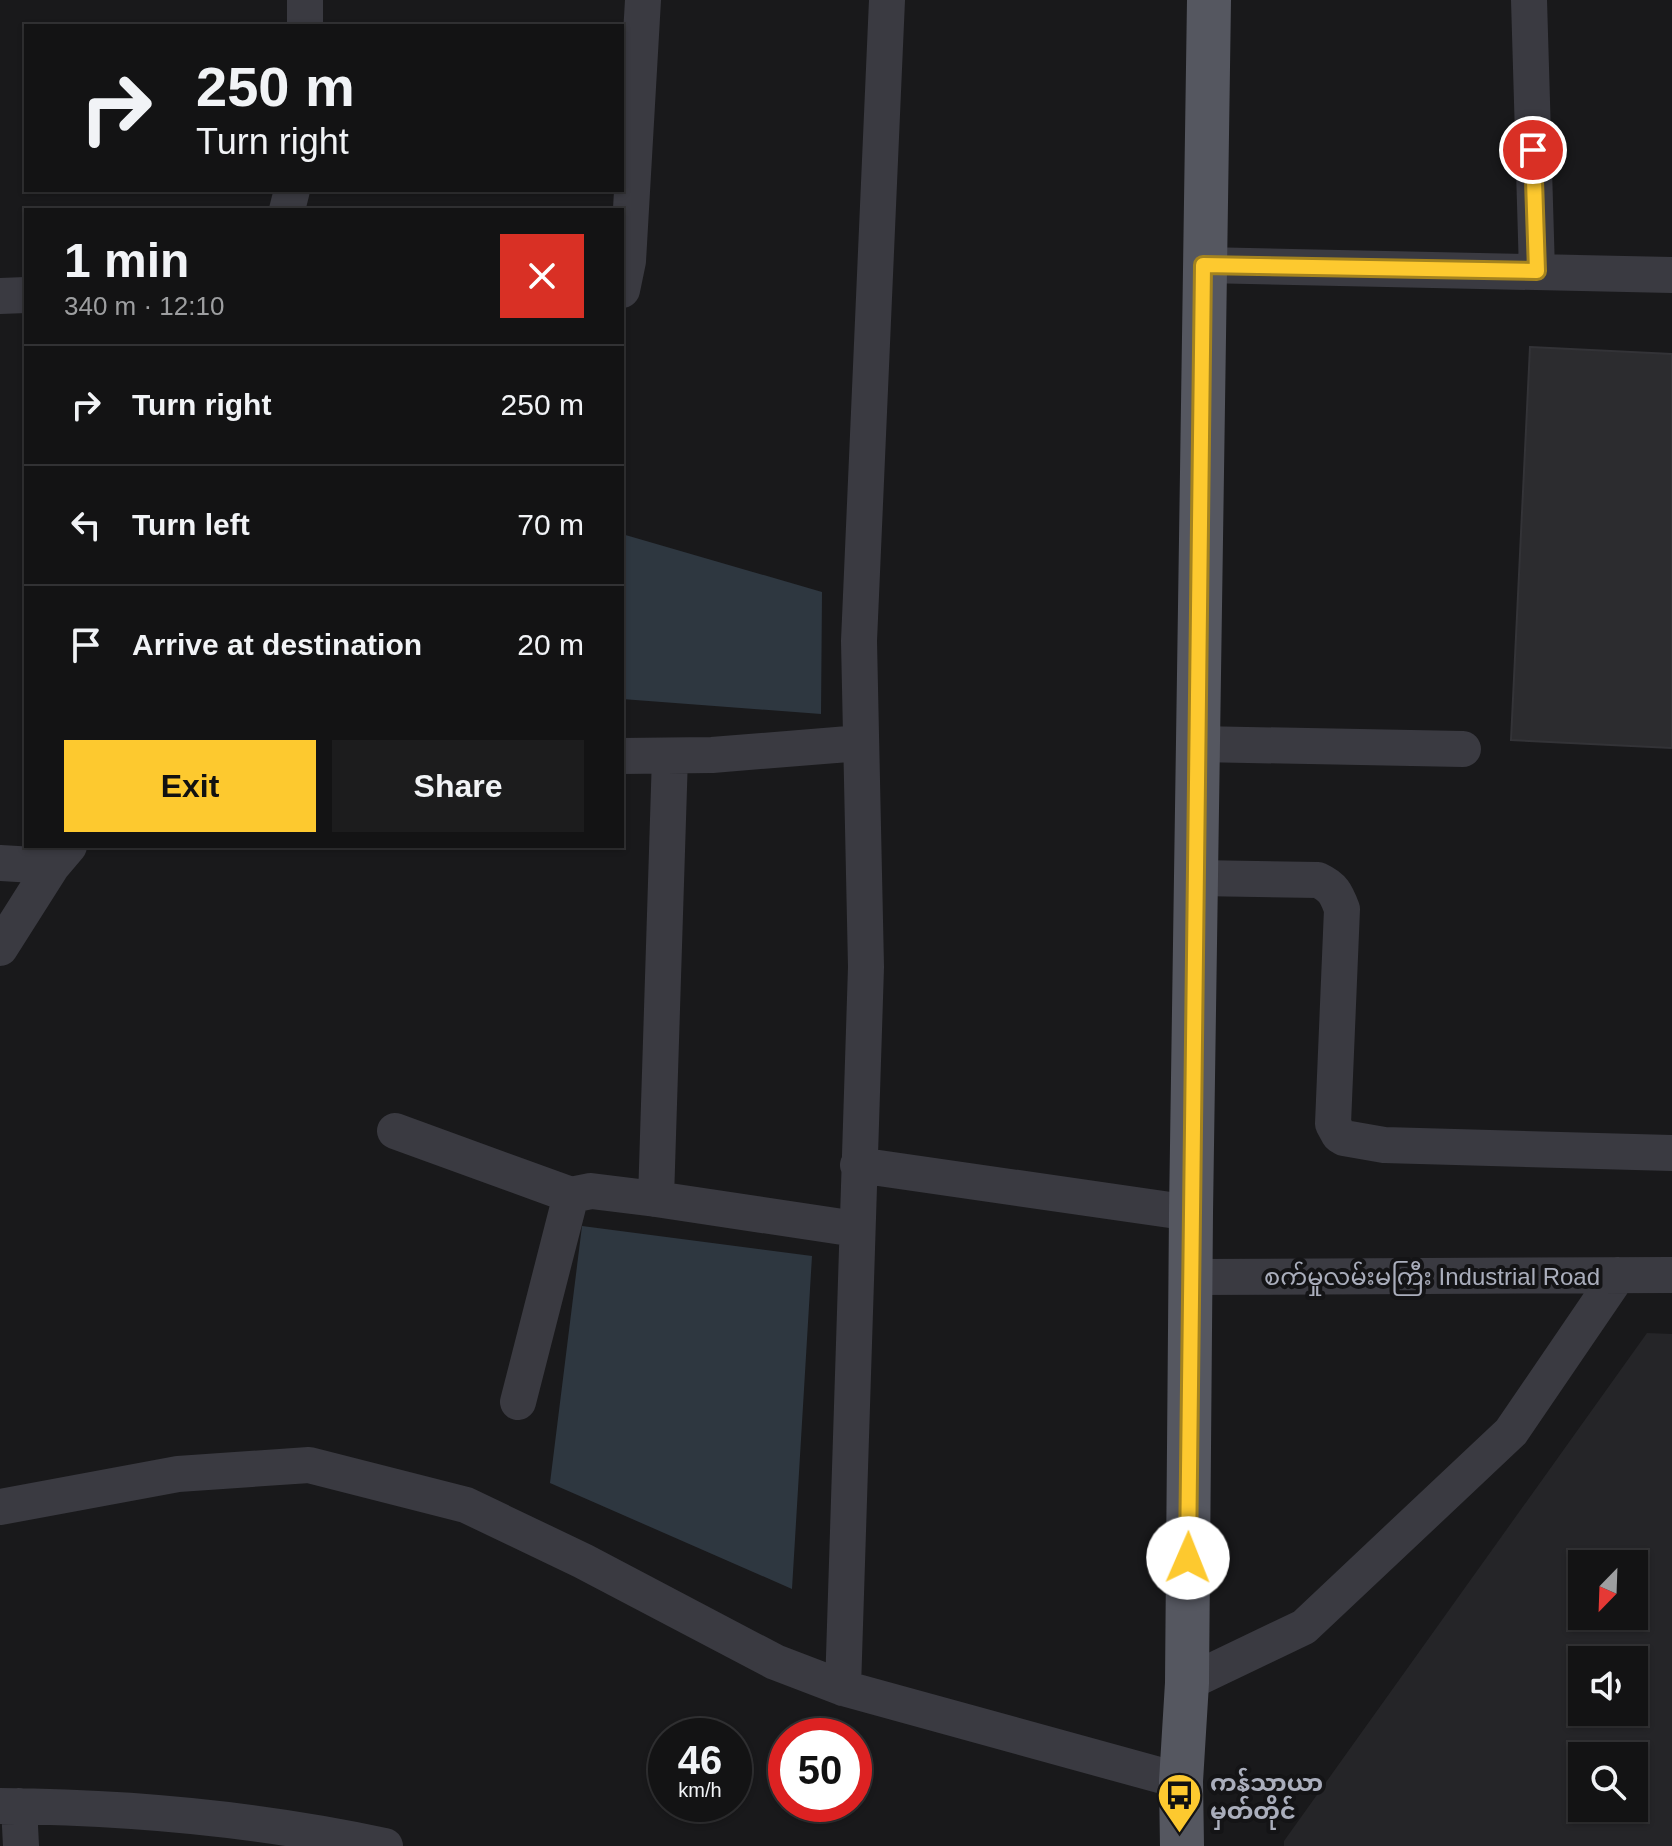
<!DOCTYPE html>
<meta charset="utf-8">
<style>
:root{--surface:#131314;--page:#1c1c1d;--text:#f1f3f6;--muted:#9d9ea0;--line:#323234;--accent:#fdc92f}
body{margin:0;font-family:Helvetica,"Noto Sans Myanmar",sans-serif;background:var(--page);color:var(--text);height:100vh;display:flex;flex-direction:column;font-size:30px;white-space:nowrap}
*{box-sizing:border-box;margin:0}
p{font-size:26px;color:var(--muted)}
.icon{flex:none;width:44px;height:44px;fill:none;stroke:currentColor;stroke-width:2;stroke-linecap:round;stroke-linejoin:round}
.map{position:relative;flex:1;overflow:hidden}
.sheet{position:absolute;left:24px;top:208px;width:600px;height:640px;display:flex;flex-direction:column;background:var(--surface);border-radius:0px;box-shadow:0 2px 6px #0004,0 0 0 2px var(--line)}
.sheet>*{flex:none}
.guide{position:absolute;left:24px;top:24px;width:600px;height:168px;border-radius:0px;box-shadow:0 2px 6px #0004,0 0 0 2px var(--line);background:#131314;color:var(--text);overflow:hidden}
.needle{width:52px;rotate:203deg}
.fabs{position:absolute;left:1568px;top:1550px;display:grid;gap:16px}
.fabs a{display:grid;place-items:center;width:80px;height:80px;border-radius:0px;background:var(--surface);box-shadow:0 2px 6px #0004,0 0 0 2px var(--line);font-size:40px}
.speed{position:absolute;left:648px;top:1718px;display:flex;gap:16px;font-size:40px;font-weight:700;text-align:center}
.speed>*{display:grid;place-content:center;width:104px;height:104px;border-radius:50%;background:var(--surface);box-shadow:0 2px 6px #0004,0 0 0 2px var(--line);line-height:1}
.speed small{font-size:20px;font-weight:400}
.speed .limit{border:12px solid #d22;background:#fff;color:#111}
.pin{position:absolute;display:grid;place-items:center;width:68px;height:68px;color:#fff;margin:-34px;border:4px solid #fff;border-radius:50%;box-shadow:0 2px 8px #0007}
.me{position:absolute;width:88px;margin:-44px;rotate:1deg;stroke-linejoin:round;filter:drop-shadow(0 0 6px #0008)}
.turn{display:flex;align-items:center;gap:28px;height:168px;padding:0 40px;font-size:36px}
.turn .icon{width:104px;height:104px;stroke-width:2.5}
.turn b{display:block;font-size:56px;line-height:68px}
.round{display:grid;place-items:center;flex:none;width:84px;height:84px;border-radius:0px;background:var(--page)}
.headline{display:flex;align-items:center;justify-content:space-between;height:136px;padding:0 40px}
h1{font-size:48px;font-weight:700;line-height:60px}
.action{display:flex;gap:16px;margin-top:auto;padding:16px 40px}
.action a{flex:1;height:92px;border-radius:0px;background:var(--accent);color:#111;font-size:32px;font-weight:700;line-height:92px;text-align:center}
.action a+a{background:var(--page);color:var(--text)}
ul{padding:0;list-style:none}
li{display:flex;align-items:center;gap:24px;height:120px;padding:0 40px;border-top:2px solid var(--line)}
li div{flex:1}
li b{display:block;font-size:30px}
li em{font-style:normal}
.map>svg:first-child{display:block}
.built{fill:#252528;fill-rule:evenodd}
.water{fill:#2e3740}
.building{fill:#2c2c2f;stroke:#333337;stroke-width:2}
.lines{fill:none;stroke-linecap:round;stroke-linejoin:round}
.minor{stroke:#3a3a41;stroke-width:36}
.major{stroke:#555760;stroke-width:44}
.route-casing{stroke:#a4831f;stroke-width:20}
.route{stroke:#fdc92f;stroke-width:14}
.labels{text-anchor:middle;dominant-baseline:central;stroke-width:8;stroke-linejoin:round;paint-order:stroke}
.street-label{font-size:24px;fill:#aaaebc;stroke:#141416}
.poi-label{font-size:24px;font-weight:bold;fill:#aaaebc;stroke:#141416;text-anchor:start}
</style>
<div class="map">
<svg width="1672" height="1846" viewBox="0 0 1672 1846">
<rect width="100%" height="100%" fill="#19191b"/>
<path class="built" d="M 1647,1333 L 1672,1334 L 1672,1846 L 1284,1846 L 1284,1841 ZM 1582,1564 L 1634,1564 L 1634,1616 L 1582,1616 ZM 1582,1660 L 1634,1660 L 1634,1712 L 1582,1712 ZM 1582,1756 L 1634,1756 L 1634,1808 L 1582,1808 Z"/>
<path class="water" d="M 622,534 L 822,592 L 821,714 L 622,699 Z
M 582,1226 L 812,1256 L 792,1589 L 550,1483 Z"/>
<path class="building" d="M 1530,347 L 1672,354 L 1672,748 L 1511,740 Z"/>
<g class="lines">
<path class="minor" d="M 305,0 L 305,26
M 1529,0 L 1537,271
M 287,210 L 292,190
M 1203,265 L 1672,275
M 622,290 L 628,261 L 643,0
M 0,296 L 26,295
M 1198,744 L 1463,749
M 622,756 L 712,755 L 861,743
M 0,863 L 52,866
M 1196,878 L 1318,880 C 1333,887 1336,893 1342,909 L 1333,1124 L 1339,1135 L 1344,1138 L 1384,1145 L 1672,1153
M 0,948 L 52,866 L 69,846
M 395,1131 L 571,1195
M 858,1165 L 1191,1213
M 656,1199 L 670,756
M 1191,1277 L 1672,1275
M 518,1402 L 571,1195 L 591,1191 L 656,1199 L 856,1229
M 0,1507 L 178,1474 L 309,1465 L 466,1505 L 583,1561 L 775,1662 L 843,1688 L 1181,1781
M 1187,1683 L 1304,1627 L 1511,1432 L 1618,1275
M 843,1688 L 866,967 L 859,641 L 887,0
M 0,1806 C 129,1807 259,1819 385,1846
M 19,1806 L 21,1846"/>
<path class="major" d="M 1182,1846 L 1181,1781 L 1187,1683 L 1191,1213 L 1209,0"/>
</g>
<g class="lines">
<defs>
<path id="route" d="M 1188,1558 L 1203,265 L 1537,271 L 1533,150"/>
</defs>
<use href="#route" class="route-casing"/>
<use href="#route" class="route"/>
</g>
<defs>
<symbol id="bus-pin" viewBox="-11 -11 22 30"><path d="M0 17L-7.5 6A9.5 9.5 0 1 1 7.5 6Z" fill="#fdc92f" stroke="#141416"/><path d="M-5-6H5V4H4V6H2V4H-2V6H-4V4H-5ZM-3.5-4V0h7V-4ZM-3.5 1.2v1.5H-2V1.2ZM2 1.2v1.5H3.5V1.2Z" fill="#111"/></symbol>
</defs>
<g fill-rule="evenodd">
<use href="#bus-pin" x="1154" y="1770" width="51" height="69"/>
</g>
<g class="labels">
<g class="street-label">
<text x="1432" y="1276">စက်မှုလမ်းမကြီး Industrial Road</text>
</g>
<g class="poi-label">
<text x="1210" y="1782">ကန်သာယာ<tspan x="1210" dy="28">မှတ်တိုင်</tspan></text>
</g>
</g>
</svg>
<div class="fabs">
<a><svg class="needle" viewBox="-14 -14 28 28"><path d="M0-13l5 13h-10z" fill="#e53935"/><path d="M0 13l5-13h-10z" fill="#9d9ea0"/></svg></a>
<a><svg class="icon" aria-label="sound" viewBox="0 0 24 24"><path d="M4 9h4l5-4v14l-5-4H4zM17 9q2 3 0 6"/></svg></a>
<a><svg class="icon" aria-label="search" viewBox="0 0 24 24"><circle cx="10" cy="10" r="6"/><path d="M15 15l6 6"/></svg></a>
</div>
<div class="speed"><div>46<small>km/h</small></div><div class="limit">50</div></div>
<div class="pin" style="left:1533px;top:150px;background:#d93025"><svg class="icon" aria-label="arrive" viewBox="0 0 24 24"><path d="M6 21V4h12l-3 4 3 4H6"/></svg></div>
<svg class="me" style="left:1188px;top:1558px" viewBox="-20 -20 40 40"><circle r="19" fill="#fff"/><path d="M0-13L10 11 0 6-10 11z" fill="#fdc92f"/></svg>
<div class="guide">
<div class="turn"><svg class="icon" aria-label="right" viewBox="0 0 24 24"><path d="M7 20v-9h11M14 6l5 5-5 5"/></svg><div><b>250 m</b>Turn right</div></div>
</div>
<section class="sheet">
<div class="headline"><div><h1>1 min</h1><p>340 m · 12:10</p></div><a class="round" style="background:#d93025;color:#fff"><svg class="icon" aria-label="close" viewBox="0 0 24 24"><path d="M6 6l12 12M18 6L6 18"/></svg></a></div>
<ul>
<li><svg class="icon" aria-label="right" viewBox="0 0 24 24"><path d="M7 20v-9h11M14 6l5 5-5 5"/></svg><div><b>Turn right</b></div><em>250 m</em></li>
<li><svg class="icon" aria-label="left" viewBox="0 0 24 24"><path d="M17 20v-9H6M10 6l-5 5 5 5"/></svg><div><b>Turn left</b></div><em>70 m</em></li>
<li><svg class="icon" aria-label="arrive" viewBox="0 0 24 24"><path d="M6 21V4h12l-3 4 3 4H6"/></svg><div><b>Arrive at destination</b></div><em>20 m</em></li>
</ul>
<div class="action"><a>Exit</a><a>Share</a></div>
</section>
</div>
